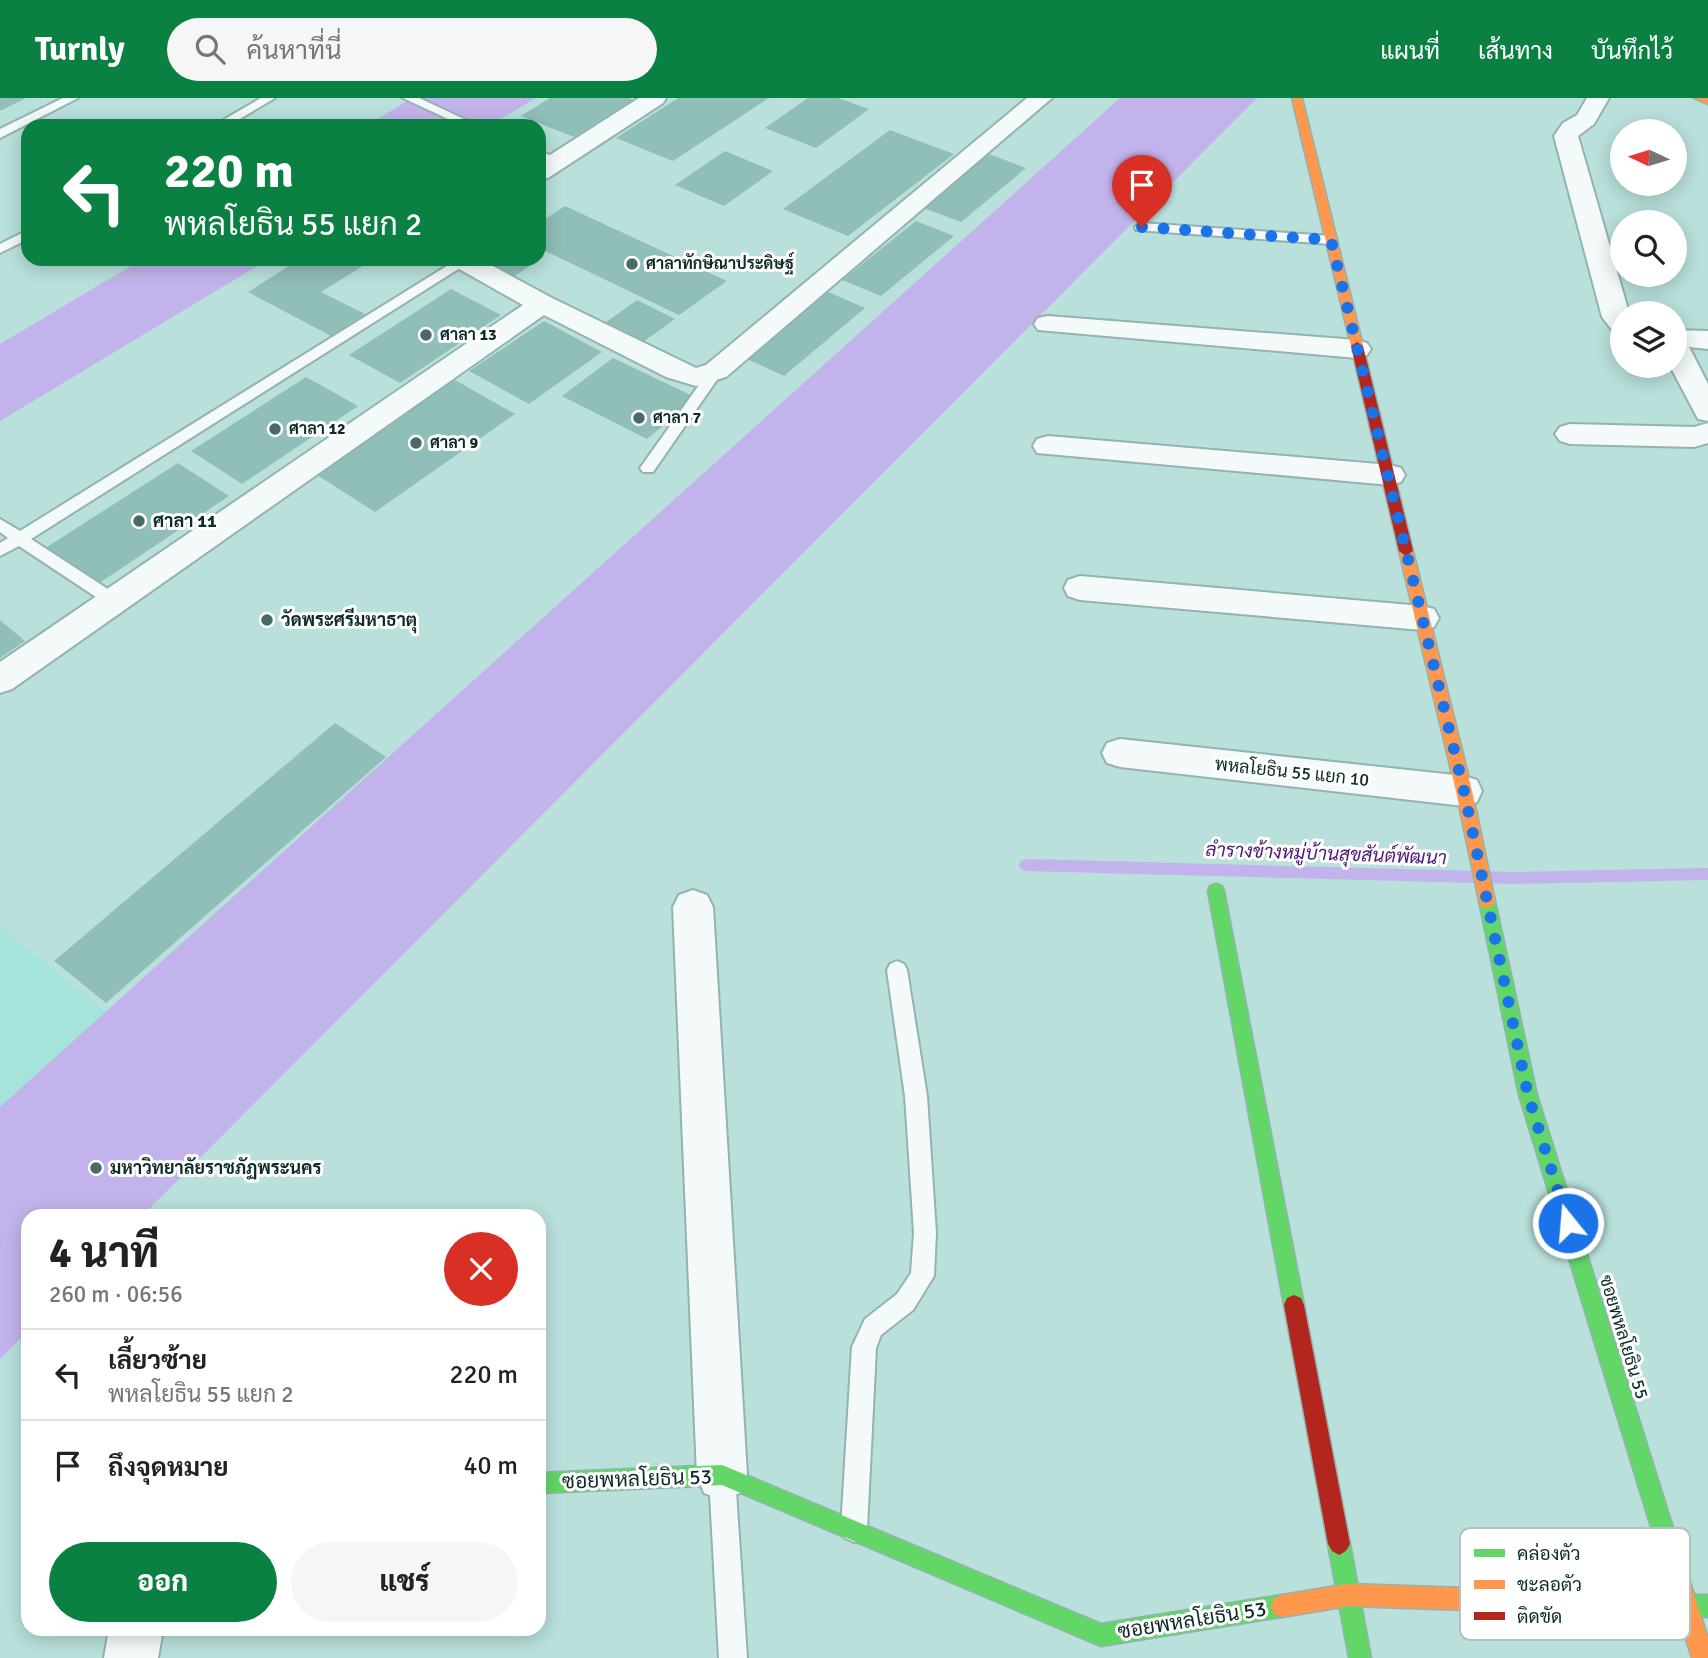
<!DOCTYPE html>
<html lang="th">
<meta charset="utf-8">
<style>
:root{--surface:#fff;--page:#f6f6f6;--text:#222;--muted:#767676;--line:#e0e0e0;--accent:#0b8043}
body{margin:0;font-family:Signika,Sarabun,sans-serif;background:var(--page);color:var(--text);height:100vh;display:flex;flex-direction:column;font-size:26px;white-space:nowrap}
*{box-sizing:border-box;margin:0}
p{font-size:23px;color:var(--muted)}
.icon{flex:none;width:38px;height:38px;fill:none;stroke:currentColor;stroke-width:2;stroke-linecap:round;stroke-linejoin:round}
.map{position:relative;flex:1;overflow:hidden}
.panel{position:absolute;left:21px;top:1111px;width:525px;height:427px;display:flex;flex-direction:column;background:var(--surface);border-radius:21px;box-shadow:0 4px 18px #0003}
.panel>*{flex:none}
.banner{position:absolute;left:21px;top:21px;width:525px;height:147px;border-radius:21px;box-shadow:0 4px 18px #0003;background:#0b8043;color:#fff;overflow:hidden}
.needle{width:46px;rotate:274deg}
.fabs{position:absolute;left:1610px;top:21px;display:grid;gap:14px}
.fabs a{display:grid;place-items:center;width:77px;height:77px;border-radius:50%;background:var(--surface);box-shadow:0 4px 18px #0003;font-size:35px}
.pin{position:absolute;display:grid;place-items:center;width:60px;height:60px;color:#fff;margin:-72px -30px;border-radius:50% 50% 50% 0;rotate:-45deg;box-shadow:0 0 7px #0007}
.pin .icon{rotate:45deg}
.me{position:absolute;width:77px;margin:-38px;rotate:343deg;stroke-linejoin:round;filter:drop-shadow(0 0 5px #0008)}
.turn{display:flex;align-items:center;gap:24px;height:147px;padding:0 28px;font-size:32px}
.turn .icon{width:91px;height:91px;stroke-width:2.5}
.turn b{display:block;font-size:49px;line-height:60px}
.round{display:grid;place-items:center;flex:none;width:74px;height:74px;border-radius:37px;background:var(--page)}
.summary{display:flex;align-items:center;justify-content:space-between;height:119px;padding:0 28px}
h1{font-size:42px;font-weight:800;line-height:52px}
.button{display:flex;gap:14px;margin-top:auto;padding:14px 28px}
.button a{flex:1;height:80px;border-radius:42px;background:var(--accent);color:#fff;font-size:28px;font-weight:800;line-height:80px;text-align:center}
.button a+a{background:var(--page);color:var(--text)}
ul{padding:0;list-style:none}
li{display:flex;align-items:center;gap:21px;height:91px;padding:0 28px;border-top:2px solid var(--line)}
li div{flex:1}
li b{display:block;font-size:26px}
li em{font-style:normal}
header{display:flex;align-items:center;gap:42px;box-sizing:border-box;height:98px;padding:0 35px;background:var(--accent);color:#fff}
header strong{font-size:33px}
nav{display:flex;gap:38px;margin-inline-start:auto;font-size:24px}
.search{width:490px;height:63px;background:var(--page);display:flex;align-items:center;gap:18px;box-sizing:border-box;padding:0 24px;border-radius:38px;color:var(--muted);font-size:26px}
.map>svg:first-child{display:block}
.built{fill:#a4e4db}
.water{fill:#c3b3ec}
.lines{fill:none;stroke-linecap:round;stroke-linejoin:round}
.stream{fill:#c3b3ec;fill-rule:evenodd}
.building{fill:#90beb9}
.lane-casing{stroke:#94b3b0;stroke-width:4}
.street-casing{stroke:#94b3b0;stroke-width:4}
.fast-casing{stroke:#94b3b0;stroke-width:3}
.slow-casing{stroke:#94b3b0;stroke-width:3}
.jam-casing{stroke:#94b3b0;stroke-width:3}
.lane{fill:#f4fafa;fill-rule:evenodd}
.street{fill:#f4fafa;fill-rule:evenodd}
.fast{fill:#63d668;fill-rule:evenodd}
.slow{fill:#ff974d;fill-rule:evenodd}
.jam{fill:#b3261e;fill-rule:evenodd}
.route{stroke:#1a73e8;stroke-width:12;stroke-dasharray:0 21.6}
.poi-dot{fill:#496b67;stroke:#fff;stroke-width:2.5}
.labels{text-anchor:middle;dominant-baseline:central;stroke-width:6;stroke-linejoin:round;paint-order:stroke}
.far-poi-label{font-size:16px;font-weight:bold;fill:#0d2c28;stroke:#fff;text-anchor:start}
.poi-label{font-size:18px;font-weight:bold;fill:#0d2c28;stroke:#fff;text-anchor:start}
.street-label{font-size:18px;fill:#0d2c28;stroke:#fff}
.water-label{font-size:19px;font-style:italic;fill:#4f187a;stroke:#fff}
.near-street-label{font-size:21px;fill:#0d2c28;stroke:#fff}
.key{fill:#fff;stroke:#b6c0be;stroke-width:2}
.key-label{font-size:19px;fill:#0d2c28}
</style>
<header>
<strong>Turnly</strong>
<div class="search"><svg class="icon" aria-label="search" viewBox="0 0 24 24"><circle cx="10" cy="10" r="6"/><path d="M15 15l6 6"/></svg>ค้นหาที่นี่</div>
<nav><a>แผนที่</a><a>เส้นทาง</a><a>บันทึกไว้</a></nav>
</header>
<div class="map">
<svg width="1708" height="1560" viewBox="0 0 1708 1560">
<rect width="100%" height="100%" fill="#b9e0db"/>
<path class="built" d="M 0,829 L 240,1021 L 142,1118 L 28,1118 L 28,1233 L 0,1261 Z"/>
<path class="water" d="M 412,0 L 536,0 L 489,28 L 366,28 Z
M 1120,0 L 1257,0 L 142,1118 L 28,1118 L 28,1233 L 0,1261 L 0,1009 Z
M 143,161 L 269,161 L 0,323 L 0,246 Z"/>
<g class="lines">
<path class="stream" d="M 1026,761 L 1516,774 L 1708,770 L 1708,782 L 1516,786 L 1026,773 L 1021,771 L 1019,767 L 1021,763 Z"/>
</g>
<path class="building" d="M 0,0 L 26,0 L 0,13 Z
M 550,0 L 629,0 L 633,2 L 574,39 L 521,18 Z
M 678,0 L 769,0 L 673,63 L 616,40 Z
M 808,0 L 838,0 L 869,11 L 816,50 L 765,30 Z
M 890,32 L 954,56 L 848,138 L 783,111 Z
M 725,53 L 773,73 L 724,108 L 675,87 Z
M 989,56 L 1026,70 L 961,124 L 923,110 Z
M 565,108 L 727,183 L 679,217 L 539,150 L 539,125 Z
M 916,123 L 954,138 L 881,198 L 842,182 Z
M 539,155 L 544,158 L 512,180 L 479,163 L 539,161 Z
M 300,161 L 374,161 L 321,194 L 365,216 L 331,238 L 248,194 Z
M 451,191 L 501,217 L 400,285 L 349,257 Z
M 826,193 L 865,210 L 784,278 L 745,260 Z
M 637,202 L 675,221 L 643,244 L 605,225 Z
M 544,223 L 602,254 L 529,306 L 469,273 Z
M 613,260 L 697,300 L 647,341 L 562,298 Z
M 306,279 L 358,308 L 242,386 L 191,353 Z
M 455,282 L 515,316 L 375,414 L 314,375 Z
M 178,365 L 229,398 L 98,486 L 47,449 Z
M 0,522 L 25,543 L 0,560 Z
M 335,625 L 386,659 L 106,905 L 54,863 Z"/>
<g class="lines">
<defs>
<path id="lane" d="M 63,0 L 78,0 L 0,40 L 0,31 Z
M 261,0 L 275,0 L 228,28 L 213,28 Z
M 403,0 L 419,0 L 479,28 L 463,28 Z
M 539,53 L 560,61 L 562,64 L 556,68 L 539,61 Z
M 1141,125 L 1331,138 L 1337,142 L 1331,146 L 1136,132 L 1135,129 Z
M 28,132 L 28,141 L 0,155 L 0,146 Z
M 458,161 L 471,163 L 31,441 L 120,499 L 122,503 L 120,507 L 108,507 L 19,448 L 0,458 L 0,445 L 8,440 L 0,434 L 0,421 L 20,433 Z
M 716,269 L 723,273 L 653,374 L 643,374 L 640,370 L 643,366 L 711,270 Z
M 897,863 L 904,866 L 907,872 L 927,998 L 936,1135 L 934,1178 L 913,1212 L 881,1237 L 876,1250 L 867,1431 L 863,1440 L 854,1444 L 845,1440 L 841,1431 L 852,1249 L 865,1221 L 897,1196 L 911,1175 L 914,1135 L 905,998 L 887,872 L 890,866 Z
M 722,1365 L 731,1369 L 735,1378 L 747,1560 L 719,1560 L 709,1378 L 713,1369 Z"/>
<path id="street" d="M 639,0 L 666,0 L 663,5 L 548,80 L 539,82 L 539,64 Z
M 1027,0 L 1052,0 L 726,279 L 696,288 L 666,279 L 544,217 L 12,591 L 0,595 L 0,564 L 523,207 L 452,167 L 448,161 L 480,161 L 552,200 L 696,270 L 706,267 Z
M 1587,0 L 1609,0 L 1594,26 L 1578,38 L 1629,215 L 1622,215 L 1622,234 L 1612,232 L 1602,219 L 1554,38 L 1563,25 L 1577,17 Z
M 1048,218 L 1357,242 L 1367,245 L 1371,251 L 1367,257 L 1357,260 L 1038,232 L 1034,226 L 1038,220 Z
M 1675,232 L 1708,233 L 1708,251 L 1689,249 L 1708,286 L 1708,323 L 1698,321 L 1670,268 L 1675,268 Z
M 1708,325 L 1708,345 L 1694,349 L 1570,346 L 1560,343 L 1555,336 L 1560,329 L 1570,326 L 1694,329 Z
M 1048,338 L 1390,367 L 1401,370 L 1405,377 L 1401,384 L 1390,387 L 1037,355 L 1033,348 L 1037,341 Z
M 1080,478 L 1422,508 L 1434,511 L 1439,520 L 1434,529 L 1422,532 L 1080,502 L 1068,498 L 1064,490 L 1068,482 Z
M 1120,641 L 1464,678 L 1477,682 L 1482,693 L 1477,704 L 1464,708 L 1120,669 L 1107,665 L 1102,655 L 1107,645 Z
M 693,792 L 707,797 L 713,809 L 747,1377 L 740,1395 L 722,1402 L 704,1395 L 697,1377 L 673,809 L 679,797 Z
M 109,1531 L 163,1531 L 158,1560 L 104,1560 Z"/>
<path id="fast" d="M 1216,786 L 1222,788 L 1224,793 L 1304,1207 L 1301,1214 L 1294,1217 L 1287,1214 L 1284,1207 L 1208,793 L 1210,788 Z
M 1487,796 L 1493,798 L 1495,803 L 1537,997 L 1680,1452 L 1677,1460 L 1669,1463 L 1661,1460 L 1658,1452 L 1519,997 L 1479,803 L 1481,798 Z
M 722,1367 L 1101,1526 L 1282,1497 L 1290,1500 L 1293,1508 L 1290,1516 L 1282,1519 L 1101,1548 L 722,1387 L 539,1395 L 539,1375 Z
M 1339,1435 L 1346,1439 L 1350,1446 L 1371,1560 L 1349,1560 L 1328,1446 L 1332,1439 Z
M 1498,1491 L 1708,1497 L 1708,1519 L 1498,1513 L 1490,1510 L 1487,1502 L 1490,1494 Z"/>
<path id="slow" d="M 1292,0 L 1302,0 L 1363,248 L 1361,250 L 1357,252 L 1351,248 Z
M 1694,0 L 1708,0 L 1708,6 Z
M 1406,448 L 1413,453 L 1472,693 L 1495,803 L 1493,808 L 1487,810 L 1481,808 L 1479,803 L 1456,693 L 1399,453 Z
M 1669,1441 L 1677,1444 L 1680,1452 L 1708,1541 L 1708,1560 L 1692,1560 L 1658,1452 L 1661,1444 Z
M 1348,1486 L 1498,1491 L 1506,1494 L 1509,1502 L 1506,1510 L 1498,1513 L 1348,1508 L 1282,1519 L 1274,1516 L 1271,1508 L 1274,1500 L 1282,1497 Z"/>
<path id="jam" d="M 1357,244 L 1363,248 L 1413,453 L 1406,458 L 1399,453 L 1351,248 Z
M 1294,1197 L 1301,1200 L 1304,1207 L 1350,1446 L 1346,1453 L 1339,1457 L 1332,1453 L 1328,1446 L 1284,1207 L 1287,1200 Z"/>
</defs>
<use href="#lane" class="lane-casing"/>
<use href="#street" class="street-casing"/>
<use href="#fast" class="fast-casing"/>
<use href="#slow" class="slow-casing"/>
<use href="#jam" class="jam-casing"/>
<use href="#lane" class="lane"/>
<use href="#street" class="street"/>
<use href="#fast" class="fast"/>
<use href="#slow" class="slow"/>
<use href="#jam" class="jam"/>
</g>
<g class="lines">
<path class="route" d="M 1142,129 L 1331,142 L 1464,693 L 1528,997 L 1568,1125"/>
</g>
<g class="poi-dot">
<circle cx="632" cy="166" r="7"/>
<circle cx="426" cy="237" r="7"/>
<circle cx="639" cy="320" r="7"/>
<circle cx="275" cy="331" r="7"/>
<circle cx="416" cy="345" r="7"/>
<circle cx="139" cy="423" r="7"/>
<circle cx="267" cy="522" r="7"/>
<circle cx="96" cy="1070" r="7"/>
</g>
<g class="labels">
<g class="far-poi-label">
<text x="646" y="166">ศาลาทักษิณาประดิษฐ์</text>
<text x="440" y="237">ศาลา 13</text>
<text x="653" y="320">ศาลา 7</text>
<text x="289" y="331">ศาลา 12</text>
<text x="430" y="345">ศาลา 9</text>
</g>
<g class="poi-label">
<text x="153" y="423">ศาลา 11</text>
<text x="281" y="522">วัดพระศรีมหาธาตุ</text>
<text x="110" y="1070">มหาวิทยาลัยราชภัฏพระนคร</text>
</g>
<g class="street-label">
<text transform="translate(1292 674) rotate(6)">พหลโยธิน 55 แยก 10</text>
<text transform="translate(1624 1239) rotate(73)">ซอยพหลโยธิน 55</text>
</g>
<g class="water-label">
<text transform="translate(1326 756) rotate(2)">ลำรางข้างหมู่บ้านสุขสันต์พัฒนา</text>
</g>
<g class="near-street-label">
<text transform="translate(637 1381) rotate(-2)">ซอยพหลโยธิน 53</text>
<text transform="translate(1192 1522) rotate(-9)">ซอยพหลโยธิน 53</text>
</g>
</g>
<rect x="1460" y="1430" width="230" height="112" rx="10" class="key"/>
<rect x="1474" y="1451" width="31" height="8" fill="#63d668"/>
<rect x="1474" y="1482" width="31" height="9" fill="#ff974d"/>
<rect x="1474" y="1514" width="31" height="8" fill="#b3261e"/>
<g class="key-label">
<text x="1517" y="1462">คล่องตัว</text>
<text x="1517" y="1493">ชะลอตัว</text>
<text x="1517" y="1525">ติดขัด</text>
</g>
</svg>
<div class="fabs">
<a><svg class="needle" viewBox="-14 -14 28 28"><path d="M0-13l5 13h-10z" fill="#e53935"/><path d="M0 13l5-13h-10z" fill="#767676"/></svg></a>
<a><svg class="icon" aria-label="search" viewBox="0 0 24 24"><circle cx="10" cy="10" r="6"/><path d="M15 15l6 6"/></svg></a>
<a><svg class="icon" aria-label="layers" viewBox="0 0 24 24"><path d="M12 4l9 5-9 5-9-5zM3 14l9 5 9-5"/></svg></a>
</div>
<div class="pin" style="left:1142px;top:129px;background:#d93025"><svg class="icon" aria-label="arrive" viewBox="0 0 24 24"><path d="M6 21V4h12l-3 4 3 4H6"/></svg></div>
<svg class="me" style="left:1568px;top:1125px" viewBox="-20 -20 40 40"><circle r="17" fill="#1a73e8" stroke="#fff" stroke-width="3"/><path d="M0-11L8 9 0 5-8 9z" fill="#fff"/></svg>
<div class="banner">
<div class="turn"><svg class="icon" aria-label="left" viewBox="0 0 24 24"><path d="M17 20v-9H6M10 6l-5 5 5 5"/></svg><div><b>220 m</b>พหลโยธิน 55 แยก 2</div></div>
</div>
<section class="panel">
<div class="summary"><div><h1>4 นาที</h1><p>260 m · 06:56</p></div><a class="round" style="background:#d93025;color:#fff"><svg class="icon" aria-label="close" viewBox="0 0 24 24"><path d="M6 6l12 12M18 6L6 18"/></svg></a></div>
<ul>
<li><svg class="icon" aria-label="left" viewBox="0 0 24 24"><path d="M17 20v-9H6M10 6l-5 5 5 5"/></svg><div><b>เลี้ยวซ้าย</b><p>พหลโยธิน 55 แยก 2</p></div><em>220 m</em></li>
<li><svg class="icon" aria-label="arrive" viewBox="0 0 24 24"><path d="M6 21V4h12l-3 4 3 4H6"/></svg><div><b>ถึงจุดหมาย</b></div><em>40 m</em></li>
</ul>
<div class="button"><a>ออก</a><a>แชร์</a></div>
</section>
</div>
